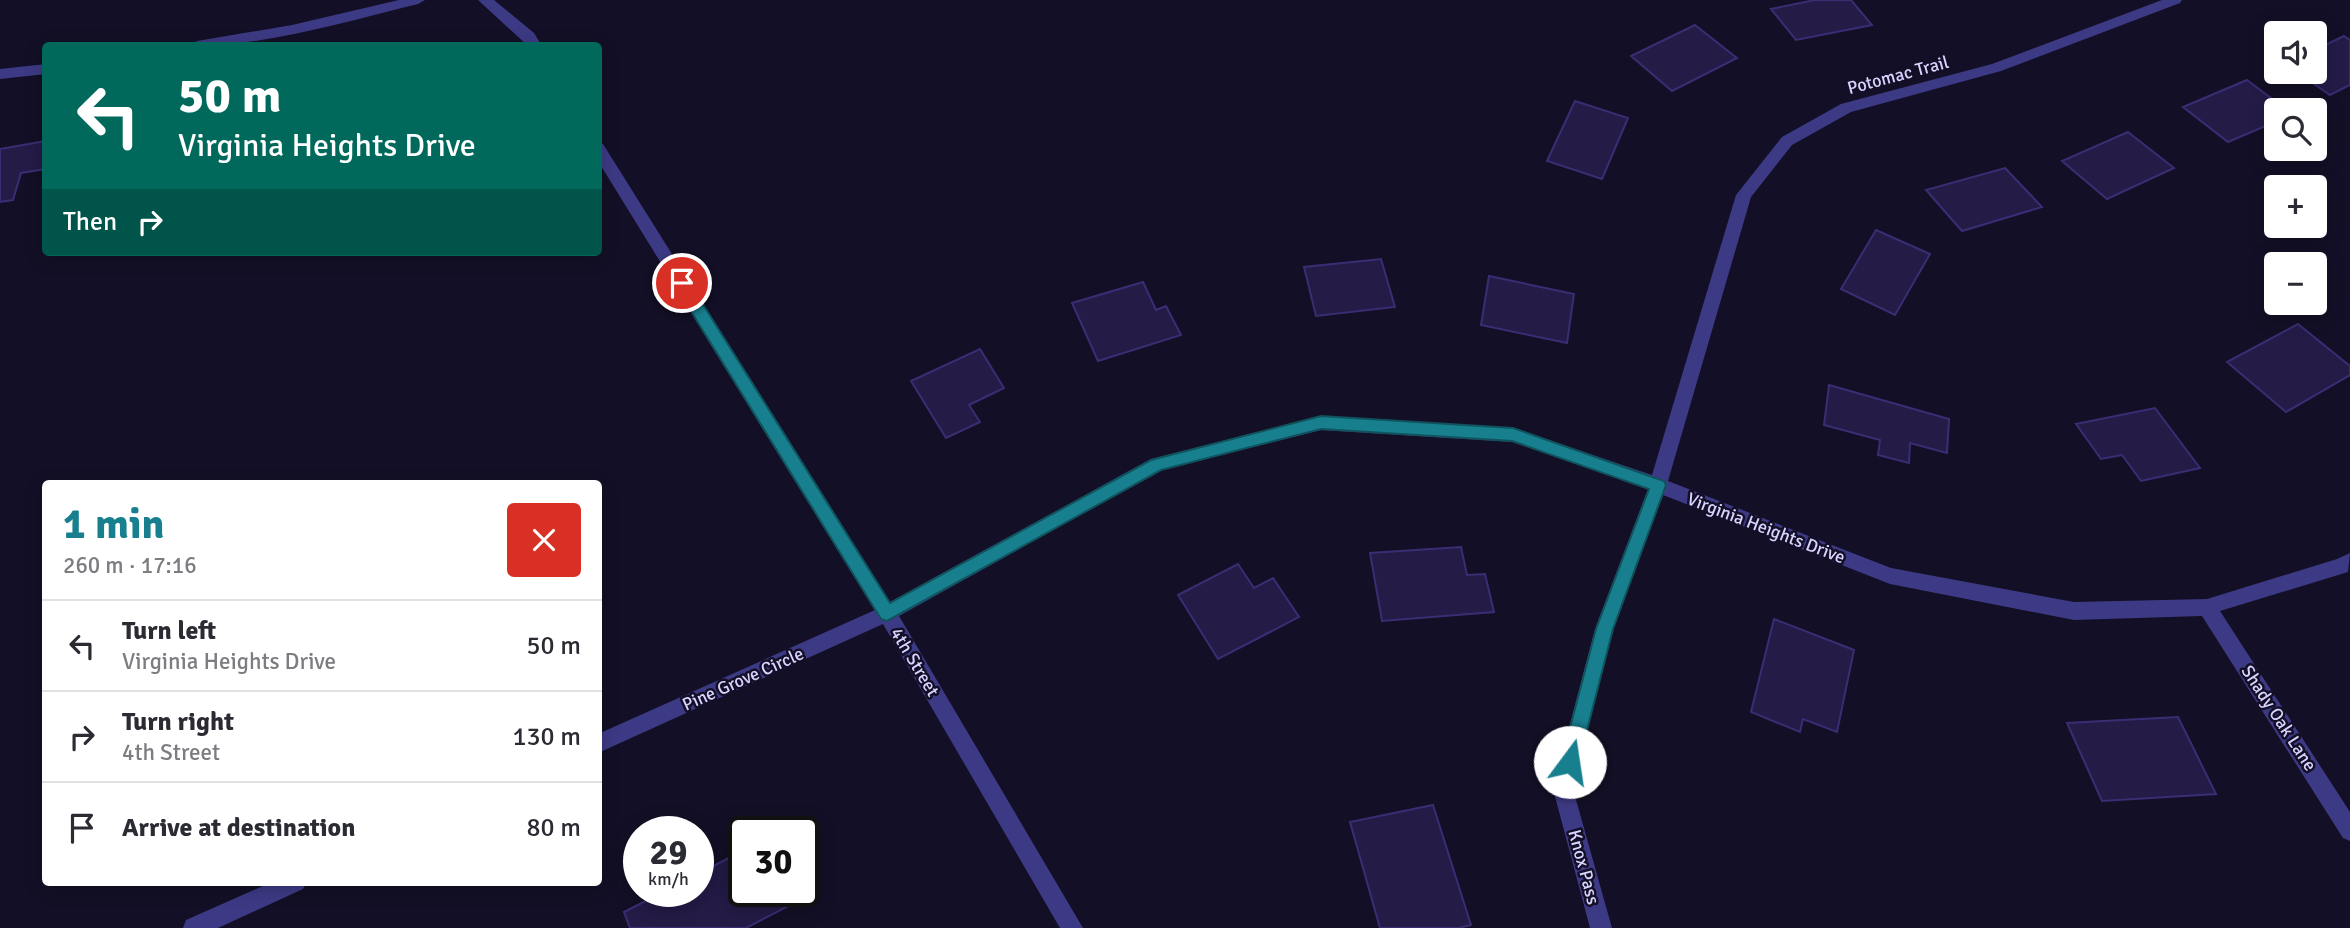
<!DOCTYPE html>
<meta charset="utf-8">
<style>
:root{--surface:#fff;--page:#f7f7f7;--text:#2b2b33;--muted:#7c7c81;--line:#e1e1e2;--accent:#187f8f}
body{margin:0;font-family:Signika,sans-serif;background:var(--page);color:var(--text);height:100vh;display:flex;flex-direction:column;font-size:26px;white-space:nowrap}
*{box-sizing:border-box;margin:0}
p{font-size:23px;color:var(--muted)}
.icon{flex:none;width:38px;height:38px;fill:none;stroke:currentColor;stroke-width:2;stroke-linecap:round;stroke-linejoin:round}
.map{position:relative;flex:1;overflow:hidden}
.side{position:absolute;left:42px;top:480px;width:560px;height:406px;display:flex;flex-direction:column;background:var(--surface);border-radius:7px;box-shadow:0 4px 18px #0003}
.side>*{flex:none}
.banner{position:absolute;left:42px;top:42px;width:560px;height:214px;border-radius:7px;box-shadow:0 4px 18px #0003;background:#00695c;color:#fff;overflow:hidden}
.buttons{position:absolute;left:2264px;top:21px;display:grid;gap:14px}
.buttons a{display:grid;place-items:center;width:63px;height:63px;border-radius:7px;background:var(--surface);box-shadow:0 4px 18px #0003;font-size:35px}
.speed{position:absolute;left:623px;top:816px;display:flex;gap:14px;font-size:35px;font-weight:700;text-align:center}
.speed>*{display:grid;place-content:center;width:91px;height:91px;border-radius:50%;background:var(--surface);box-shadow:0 4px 18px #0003;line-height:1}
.speed small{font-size:18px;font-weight:400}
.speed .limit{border:4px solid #111;border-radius:10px;background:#fff;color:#111}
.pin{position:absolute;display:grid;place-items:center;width:60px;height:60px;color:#fff;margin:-30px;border:4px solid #fff;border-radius:50%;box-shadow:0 2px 7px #0007}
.me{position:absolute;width:77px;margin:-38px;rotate:14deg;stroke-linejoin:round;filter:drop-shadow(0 0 5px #0008)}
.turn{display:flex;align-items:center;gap:24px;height:147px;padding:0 21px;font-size:32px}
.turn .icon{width:91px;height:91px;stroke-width:2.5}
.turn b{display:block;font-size:49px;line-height:60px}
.then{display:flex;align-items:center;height:66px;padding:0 21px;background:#0003;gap:14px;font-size:26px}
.round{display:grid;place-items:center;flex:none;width:74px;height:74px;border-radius:7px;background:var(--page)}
.summary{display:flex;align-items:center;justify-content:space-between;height:119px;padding:0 21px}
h1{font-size:42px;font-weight:800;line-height:52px;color:var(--accent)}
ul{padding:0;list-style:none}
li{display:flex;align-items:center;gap:21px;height:91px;padding:0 21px;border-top:2px solid var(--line)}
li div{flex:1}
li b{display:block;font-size:26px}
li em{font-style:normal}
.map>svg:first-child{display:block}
.building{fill:#241b47;stroke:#3b2d73;stroke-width:2}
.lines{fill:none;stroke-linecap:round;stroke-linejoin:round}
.minor{fill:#3d3a85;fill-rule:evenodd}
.route{fill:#187f8f;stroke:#10535d;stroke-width:2}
.labels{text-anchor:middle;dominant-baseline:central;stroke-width:5;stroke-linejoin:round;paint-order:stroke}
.street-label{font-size:18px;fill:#d9d4ff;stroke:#130f26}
</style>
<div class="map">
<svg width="2350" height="928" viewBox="0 0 2350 928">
<rect width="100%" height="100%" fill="#130f26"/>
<path class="building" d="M 1815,0 L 1851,0 L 1872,25 L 1796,40 L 1771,9 Z
M 1695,25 L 1737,58 L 1672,91 L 1631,56 Z
M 2344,36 L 2350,40 L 2350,85 L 2330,95 L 2297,72 L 2315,72 L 2315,50 Z
M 2247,80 L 2287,110 L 2277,110 L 2277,121 L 2228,142 L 2183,107 Z
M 1575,101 L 1628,118 L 1602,179 L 1547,161 Z
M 2128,132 L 2174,168 L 2107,199 L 2062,161 Z
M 46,141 L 46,169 L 21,173 L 13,200 L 0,202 L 0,149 Z
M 2005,168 L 2042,207 L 1962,231 L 1926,190 Z
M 1876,230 L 1930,254 L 1895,315 L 1841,289 Z
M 1381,259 L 1395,307 L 1316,316 L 1304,267 Z
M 1489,276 L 1574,294 L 1567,343 L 1481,325 Z
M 1143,282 L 1156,310 L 1166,306 L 1181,335 L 1098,361 L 1072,303 Z
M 2298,324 L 2350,366 L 2350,375 L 2286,412 L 2227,362 Z
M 980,349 L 1004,388 L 969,405 L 980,422 L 946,438 L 911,381 Z
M 1829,385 L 1949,419 L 1947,453 L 1910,443 L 1909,463 L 1878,455 L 1880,440 L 1824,425 Z
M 2155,408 L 2200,468 L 2141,481 L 2122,455 L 2101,459 L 2076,424 Z
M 1461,547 L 1467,575 L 1485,574 L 1494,612 L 1382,621 L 1370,553 Z
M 1238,564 L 1254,588 L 1273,578 L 1299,617 L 1218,659 L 1178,595 Z
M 1774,619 L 1854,650 L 1837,732 L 1803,719 L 1800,732 L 1751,712 Z
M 2178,717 L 2216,794 L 2102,801 L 2067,723 Z
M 1433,805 L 1471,925 L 1458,928 L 1380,928 L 1350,822 Z
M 744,850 L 744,891 L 796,891 L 800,900 L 746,928 L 630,928 L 624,912 L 665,891 L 698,891 L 698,874 Z"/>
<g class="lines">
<path class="minor" d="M 399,0 L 425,0 L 418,4 C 343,22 268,46 190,46 L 197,41 L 292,25 Z
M 478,0 L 494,0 L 534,33 L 542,46 L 528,46 Z
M 2162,0 L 2182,0 L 2180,3 L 2001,71 L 1851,112 L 1792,145 L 1751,197 L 1668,481 L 1891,568 L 2074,602 L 2207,599 L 2337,559 L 2350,553 L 2348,572 L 2220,611 L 2350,812 L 2350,841 L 2343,838 L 2202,616 L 2074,620 L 1890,584 L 1663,495 L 1613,629 L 1573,789 L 1612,928 L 1590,928 L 1553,789 L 1595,629 L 1648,489 L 1513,442 L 1321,430 L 1161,470 L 899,616 L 1083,928 L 1060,928 L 883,624 L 598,753 L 598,734 L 875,610 L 598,161 L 598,143 L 603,144 L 890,602 L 1151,459 L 1321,416 L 1513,428 L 1652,475 L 1736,195 L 1782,137 L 1841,104 L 1992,64 Z
M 46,64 L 46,74 L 0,79 L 0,69 Z
M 272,882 L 307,882 L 303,889 L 218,928 L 183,928 L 186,920 Z"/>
</g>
<path class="route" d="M 682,277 L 687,279 L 890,603 L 1151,460 L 1321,416 L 1513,428 L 1664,481 L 1666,485 L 1613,629 L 1577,769 L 1570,771 L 1564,769 L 1561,762 L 1596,629 L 1649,489 L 1512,441 L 1321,429 L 1161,470 L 887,621 L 881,619 L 676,287 L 674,283 L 676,279 Z"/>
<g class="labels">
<g class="street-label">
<text transform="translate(1898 75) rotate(-15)">Potomac Trail</text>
<text transform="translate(1766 528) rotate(21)">Virginia Heights Drive</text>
<text transform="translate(915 662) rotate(59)">4th Street</text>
<text transform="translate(743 679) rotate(-24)">Pine Grove Circle</text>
<text transform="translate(2279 718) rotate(57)">Shady Oak Lane</text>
<text transform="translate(1584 867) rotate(75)">Knox Pass</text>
</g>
</g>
</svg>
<div class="buttons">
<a><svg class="icon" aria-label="sound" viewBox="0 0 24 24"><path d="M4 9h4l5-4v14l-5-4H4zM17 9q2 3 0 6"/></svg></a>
<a><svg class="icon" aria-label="search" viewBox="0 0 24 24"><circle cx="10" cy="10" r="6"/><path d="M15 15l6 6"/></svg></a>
<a>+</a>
<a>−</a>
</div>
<div class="speed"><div>29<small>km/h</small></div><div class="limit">30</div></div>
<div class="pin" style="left:682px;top:283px;background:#d93025"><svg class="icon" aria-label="arrive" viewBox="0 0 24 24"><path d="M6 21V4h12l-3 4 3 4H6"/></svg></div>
<svg class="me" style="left:1570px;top:762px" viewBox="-20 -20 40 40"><circle r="19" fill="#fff"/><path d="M0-13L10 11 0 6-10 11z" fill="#187f8f"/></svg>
<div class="banner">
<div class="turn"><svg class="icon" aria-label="left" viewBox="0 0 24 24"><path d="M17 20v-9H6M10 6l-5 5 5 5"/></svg><div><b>50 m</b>Virginia Heights Drive</div></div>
<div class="then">Then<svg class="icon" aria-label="right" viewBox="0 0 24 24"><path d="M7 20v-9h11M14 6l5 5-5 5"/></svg></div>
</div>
<section class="side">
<div class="summary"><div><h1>1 min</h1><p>260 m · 17:16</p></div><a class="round" style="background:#d93025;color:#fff"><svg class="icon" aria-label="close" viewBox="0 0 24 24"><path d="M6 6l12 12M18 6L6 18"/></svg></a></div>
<ul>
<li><svg class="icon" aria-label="left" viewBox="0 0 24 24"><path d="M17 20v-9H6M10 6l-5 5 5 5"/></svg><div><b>Turn left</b><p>Virginia Heights Drive</p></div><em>50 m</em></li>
<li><svg class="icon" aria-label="right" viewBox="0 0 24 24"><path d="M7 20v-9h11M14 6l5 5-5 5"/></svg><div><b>Turn right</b><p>4th Street</p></div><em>130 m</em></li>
<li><svg class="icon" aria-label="arrive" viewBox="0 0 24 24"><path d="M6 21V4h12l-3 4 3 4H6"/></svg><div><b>Arrive at destination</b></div><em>80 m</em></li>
</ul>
</section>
</div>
